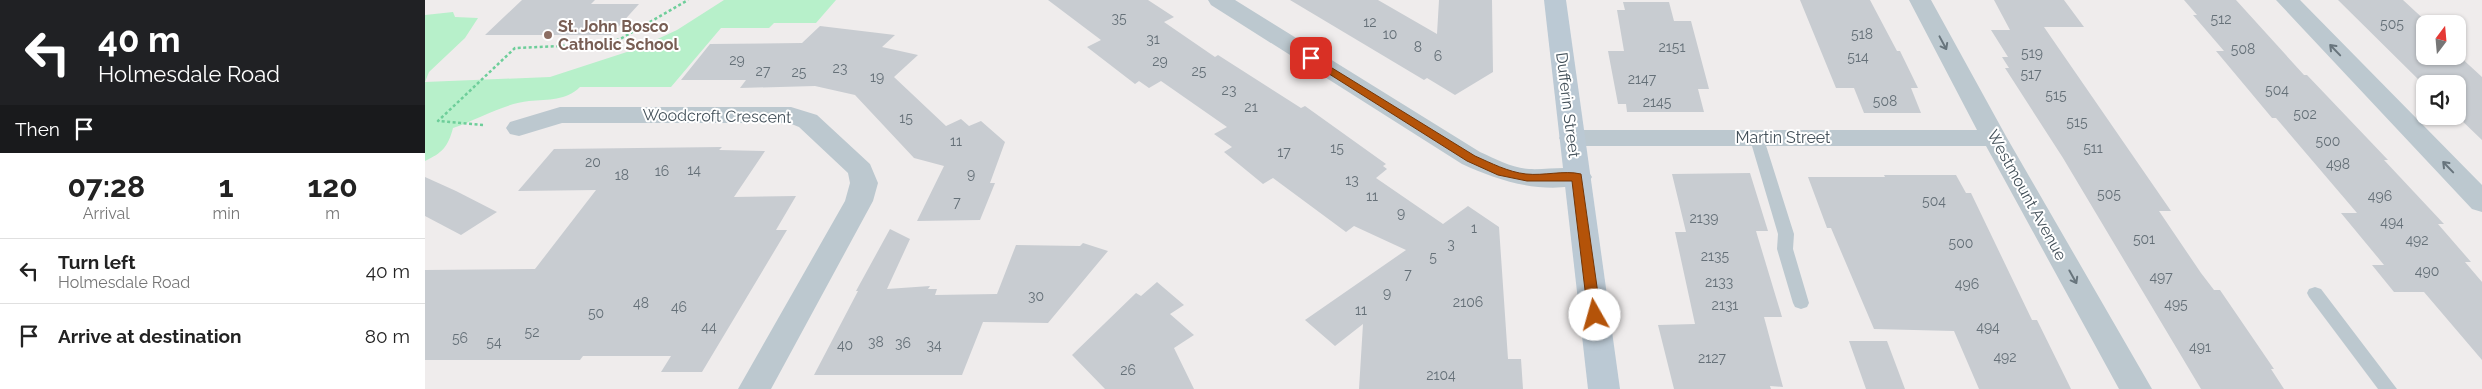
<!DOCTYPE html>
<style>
:root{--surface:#fff;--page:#f6f6f6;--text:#222;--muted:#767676;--line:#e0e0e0}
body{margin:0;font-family:Raleway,sans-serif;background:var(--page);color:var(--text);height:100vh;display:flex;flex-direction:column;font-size:19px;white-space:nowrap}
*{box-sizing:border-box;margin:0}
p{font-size:16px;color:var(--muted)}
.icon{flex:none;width:28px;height:28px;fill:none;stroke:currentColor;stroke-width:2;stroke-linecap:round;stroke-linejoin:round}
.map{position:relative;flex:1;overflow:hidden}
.side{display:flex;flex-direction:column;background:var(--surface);width:425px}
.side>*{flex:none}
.guide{background:#202124;color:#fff;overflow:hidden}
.needle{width:32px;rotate:16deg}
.buttons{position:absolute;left:1991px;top:15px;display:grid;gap:10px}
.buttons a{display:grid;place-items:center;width:50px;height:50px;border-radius:10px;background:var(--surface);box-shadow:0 1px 4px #0004;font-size:25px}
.pin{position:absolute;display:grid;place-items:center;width:42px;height:42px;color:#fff;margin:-21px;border-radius:10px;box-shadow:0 2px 8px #0006}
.me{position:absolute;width:55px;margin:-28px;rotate:353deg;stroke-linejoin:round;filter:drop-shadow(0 0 4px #0008)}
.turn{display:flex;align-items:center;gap:18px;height:105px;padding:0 15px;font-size:22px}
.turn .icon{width:65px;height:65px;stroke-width:2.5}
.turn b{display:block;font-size:35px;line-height:42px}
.then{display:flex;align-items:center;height:48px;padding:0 15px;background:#0003;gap:10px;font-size:19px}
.eta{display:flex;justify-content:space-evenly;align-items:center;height:85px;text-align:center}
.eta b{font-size:30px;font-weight:700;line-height:35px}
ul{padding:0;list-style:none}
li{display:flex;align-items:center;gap:15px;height:65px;padding:0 15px;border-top:1px solid var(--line)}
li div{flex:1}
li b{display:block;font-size:19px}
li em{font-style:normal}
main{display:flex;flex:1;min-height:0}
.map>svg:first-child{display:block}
.green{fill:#b7f0ca}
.building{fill:#c8ccd1}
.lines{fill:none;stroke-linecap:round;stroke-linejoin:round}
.path{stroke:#6ece9a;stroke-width:2.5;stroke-dasharray:3 2.5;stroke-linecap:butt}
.service{fill:#bcc8cf;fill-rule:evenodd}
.minor{fill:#bcc8cf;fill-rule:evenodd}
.secondary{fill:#bbc9d4;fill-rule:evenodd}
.oneway{stroke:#68757d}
.route{fill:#b45309;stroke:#753606}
.education-dot{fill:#8d6e63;stroke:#fff;stroke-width:2}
.labels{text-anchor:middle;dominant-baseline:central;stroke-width:4;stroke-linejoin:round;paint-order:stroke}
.number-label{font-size:14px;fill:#657078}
.education-label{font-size:16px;font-weight:bold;fill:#785e54;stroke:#fff;text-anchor:start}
.street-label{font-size:16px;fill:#44515a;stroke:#fff}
</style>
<main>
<section class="side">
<div class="guide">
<div class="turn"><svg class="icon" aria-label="left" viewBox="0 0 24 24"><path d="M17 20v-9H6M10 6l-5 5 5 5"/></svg><div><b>40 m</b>Holmesdale Road</div></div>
<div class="then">Then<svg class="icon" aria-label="arrive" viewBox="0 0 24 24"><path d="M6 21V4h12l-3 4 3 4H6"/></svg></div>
</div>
<div class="eta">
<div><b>07:28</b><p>Arrival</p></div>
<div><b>1</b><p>min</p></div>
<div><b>120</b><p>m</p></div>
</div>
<ul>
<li><svg class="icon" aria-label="left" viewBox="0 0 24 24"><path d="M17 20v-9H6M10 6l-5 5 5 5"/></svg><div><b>Turn left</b><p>Holmesdale Road</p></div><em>40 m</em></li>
<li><svg class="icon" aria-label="arrive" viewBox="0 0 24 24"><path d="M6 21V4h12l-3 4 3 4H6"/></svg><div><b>Arrive at destination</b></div><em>80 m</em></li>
</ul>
</section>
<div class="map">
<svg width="2057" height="389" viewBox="0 0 2057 389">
<rect width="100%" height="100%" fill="#efecec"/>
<path class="green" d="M 299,0 L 411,0 L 391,23 L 349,23 L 344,28 L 296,28 L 246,87 L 155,87 C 141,101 124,99 104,101 C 81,103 51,120 28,128 C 23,147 17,153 0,161 L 0,15 L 28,12 L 30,17 L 53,18 L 40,38 L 4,72 L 0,82 L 125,77 L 211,49 L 252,30 Z"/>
<path class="building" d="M 97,0 L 170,0 L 166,4 L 214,4 L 186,35 L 60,35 Z
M 623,0 L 723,0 L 749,17 L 739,22 L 790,57 L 793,55 L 876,108 L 880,106 L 961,164 L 958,166 L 962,169 L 951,178 L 1018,224 L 1043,206 L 1074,227 L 1083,359 L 1096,359 L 1098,389 L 934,389 L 938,324 L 910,346 L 880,320 L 981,250 L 929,226 L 921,232 L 848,178 L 838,184 L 799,152 L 807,147 L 789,134 L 802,127 L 736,81 L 724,88 L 714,81 L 710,84 L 662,47 L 676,40 Z
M 865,0 L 953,0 L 1012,34 L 1014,0 L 1067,0 L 1068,72 L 1030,95 L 1002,78 L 999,80 Z
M 1375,0 L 1445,0 L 1472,51 L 1475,51 L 1493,88 L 1486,88 L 1496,113 L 1439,113 L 1429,88 L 1411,88 Z
M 1569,0 L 1639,0 L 1659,27 L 1619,27 L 1746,211 L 1734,211 L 1776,273 L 1789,290 L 1795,290 L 1849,369 L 1846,369 L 1859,389 L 1776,389 L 1638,158 L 1580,68 L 1584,68 L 1577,57 L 1583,57 L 1566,30 L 1585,30 Z
M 1759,0 L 1811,0 L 1879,75 L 1882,75 L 1963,160 L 1959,160 L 2019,224 L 2013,224 L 2046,262 L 2040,262 L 2057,282 L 2057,360 L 1999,292 L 1969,292 L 1947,265 L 1959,265 L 1916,213 L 1932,213 L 1851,118 L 1847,118 L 1791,51 L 1799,51 L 1768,15 L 1772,15 Z
M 1913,0 L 1978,0 L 2004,24 L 2000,24 L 2000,56 L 2032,56 L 2032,54 L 2057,77 L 2057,140 L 2032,116 L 2032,84 L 2000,84 L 2000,86 Z
M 1198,2 L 1244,2 L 1249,21 L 1266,21 L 1284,89 L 1273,89 L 1279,112 L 1202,112 L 1201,104 L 1193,104 L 1183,51 L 1199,51 L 1192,10 L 1200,10 Z
M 395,26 L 470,35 L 457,47 L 493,55 L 469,77 L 521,126 L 536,119 L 544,126 L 556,121 L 580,142 L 565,183 L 570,183 L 555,220 L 492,221 L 519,166 L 489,158 L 430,95 L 390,86 L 315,88 L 321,80 L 256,80 L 285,44 L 377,43 Z
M 297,147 L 294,150 L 340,151 L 309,197 L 371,196 L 351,230 L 362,230 L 277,372 L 236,372 L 246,356 L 158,356 L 155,360 L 0,360 L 0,270 L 110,269 L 171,190 L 93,191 L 129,149 Z
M 1325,173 L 1343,231 L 1331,231 L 1357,317 L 1339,317 L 1358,387 L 1345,386 L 1346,389 L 1249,389 L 1233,325 L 1270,324 L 1250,232 L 1261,232 L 1247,174 Z
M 1459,175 L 1531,175 L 1541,193 L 1546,193 L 1607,320 L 1612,320 L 1646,389 L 1554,389 L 1529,331 L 1449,329 L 1406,228 L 1402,228 L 1383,177 L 1460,177 Z
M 0,177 L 31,191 L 72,212 L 36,235 L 0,216 Z
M 465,229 L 485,239 L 462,289 L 505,286 L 503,289 L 512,289 L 510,295 L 572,294 L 591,245 L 655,246 L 658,243 L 683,251 L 623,323 L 558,322 L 537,375 L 389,375 L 433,291 L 431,291 Z
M 732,282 L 759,305 L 745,314 L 769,335 L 749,348 L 769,389 L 680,389 L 647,355 L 711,293 L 716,296 Z
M 1424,341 L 1462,341 L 1480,389 L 1441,389 Z"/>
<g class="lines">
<path class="path" d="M 58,125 L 13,121 L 90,48 L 182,44 L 197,38 L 263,0"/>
<path class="service" d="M 1331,131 L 1338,136 L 1369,234 L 1368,249 L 1384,303 L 1382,307 L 1376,309 L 1370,307 L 1368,303 L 1352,249 L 1353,234 L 1324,136 Z
M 1890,287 L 1896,289 L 1972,389 L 1953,389 L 1884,297 L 1882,293 L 1884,289 Z"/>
<path class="minor" d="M 783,0 L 810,0 L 1055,152 C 1071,159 1087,168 1104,169 C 1123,170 1143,165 1163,171 L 1167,177 L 1163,183 C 1119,195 1076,182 1037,164 L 786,5 Z
M 1484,0 L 1506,0 L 1582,138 L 1727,389 L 1694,389 L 1561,146 L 1147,146 L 1138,144 L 1134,138 L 1138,132 L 1147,130 L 1552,130 Z
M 1851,0 L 1875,0 L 2057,185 L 2057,212 L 2047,209 Z
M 135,107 L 366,107 L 392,115 L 445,164 L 453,183 L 448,201 L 346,389 L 313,389 L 420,201 L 425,183 L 423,173 L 374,127 L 364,123 L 137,123 L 94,136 L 85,134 L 81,128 L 85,122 Z"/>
<path class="secondary" d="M 1119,0 L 1141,0 L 1195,389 L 1163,389 Z"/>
</g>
<defs><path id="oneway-shaft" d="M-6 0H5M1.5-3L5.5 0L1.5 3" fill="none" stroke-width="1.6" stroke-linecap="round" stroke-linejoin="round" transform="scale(1.25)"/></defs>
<g class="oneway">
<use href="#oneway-shaft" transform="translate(1518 43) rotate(62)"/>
<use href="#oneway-shaft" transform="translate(1910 50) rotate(-134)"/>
<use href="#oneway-shaft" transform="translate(2023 167) rotate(-134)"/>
<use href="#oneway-shaft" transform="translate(1648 277) rotate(61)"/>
</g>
<path class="route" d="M 886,55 L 1050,156 C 1066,163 1083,172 1101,174 C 1119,176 1139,170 1156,174 L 1176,315 L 1174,319 L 1170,320 L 1163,315 L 1147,181 L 1102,181 L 1073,175 L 1042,161 L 882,60 L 881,58 Z"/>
<circle class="education-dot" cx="123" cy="35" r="5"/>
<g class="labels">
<g class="number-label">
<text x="694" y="18">35</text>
<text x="1796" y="19">512</text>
<text x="945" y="22">12</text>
<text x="1967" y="24">505</text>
<text x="965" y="34">10</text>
<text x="1437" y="34">518</text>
<text x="728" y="39">31</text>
<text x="993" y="47">8</text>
<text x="1247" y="47">2151</text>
<text x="1818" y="49">508</text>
<text x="1607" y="53">519</text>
<text x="1013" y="56">6</text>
<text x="1433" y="57">514</text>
<text x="312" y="60">29</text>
<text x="735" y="61">29</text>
<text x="415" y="68">23</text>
<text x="338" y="71">27</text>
<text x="774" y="71">25</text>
<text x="374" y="72">25</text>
<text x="1606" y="74">517</text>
<text x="452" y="77">19</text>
<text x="1217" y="79">2147</text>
<text x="804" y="90">23</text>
<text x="1852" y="90">504</text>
<text x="1631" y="95">515</text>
<text x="1460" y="101">508</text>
<text x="1232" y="102">2145</text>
<text x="826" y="107">21</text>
<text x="1880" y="114">502</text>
<text x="481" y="118">15</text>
<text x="1652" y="122">515</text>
<text x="531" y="141">11</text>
<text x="1903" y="141">500</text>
<text x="912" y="148">15</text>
<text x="1668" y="148">511</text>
<text x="859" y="152">17</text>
<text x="168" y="162">20</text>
<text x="1913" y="164">498</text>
<text x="269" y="170">14</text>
<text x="237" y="171">16</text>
<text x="546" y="174">9</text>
<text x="197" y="175">18</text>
<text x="927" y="180">13</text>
<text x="1684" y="194">505</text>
<text x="947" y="196">11</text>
<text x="1955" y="196">496</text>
<text x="1509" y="201">504</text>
<text x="532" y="202">7</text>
<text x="976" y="213">9</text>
<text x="1279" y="218">2139</text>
<text x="1967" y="222">494</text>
<text x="1049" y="228">1</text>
<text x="1719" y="239">501</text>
<text x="1992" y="240">492</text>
<text x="1536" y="243">500</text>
<text x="1026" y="244">3</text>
<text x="1290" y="256">2135</text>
<text x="1008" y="257">5</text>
<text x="2002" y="271">490</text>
<text x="983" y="274">7</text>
<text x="1736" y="277">497</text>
<text x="1294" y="282">2133</text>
<text x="1542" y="284">496</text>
<text x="962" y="293">9</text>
<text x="611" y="296">30</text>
<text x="1043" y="302">2106</text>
<text x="216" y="303">48</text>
<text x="1751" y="304">495</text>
<text x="1300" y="305">2131</text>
<text x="254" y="307">46</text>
<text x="936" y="310">11</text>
<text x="171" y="313">50</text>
<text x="284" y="327">44</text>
<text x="1563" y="327">494</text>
<text x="107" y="332">52</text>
<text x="35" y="338">56</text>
<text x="69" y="342">54</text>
<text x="451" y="342">38</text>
<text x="478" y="343">36</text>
<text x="420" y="345">40</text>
<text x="509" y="345">34</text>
<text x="1775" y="347">491</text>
<text x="1580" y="357">492</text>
<text x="1287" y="358">2127</text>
<text x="703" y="370">26</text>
<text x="1016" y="375">2104</text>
</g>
<g class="education-label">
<text x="133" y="26">St. John Bosco<tspan x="133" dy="18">Catholic School</tspan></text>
</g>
<g class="street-label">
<text transform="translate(1143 105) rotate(83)">Dufferin Street</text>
<text transform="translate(292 116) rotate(1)">Woodcroft Crescent</text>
<text x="1358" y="137">Martin Street</text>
<text transform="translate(1602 195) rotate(61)">Westmount Avenue</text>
</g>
</g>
</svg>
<div class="buttons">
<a><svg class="needle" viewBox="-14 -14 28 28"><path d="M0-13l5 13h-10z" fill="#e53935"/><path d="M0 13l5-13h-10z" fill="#767676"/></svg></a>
<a><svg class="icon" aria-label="sound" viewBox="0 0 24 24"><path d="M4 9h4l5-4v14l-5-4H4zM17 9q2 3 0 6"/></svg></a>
</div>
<div class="pin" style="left:886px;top:58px;background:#d93025"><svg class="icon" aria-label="arrive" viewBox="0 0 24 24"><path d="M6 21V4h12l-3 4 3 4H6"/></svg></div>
<svg class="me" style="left:1170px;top:315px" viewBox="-20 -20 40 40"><circle r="19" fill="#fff"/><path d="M0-13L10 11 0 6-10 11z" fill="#b45309"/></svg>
</div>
</main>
